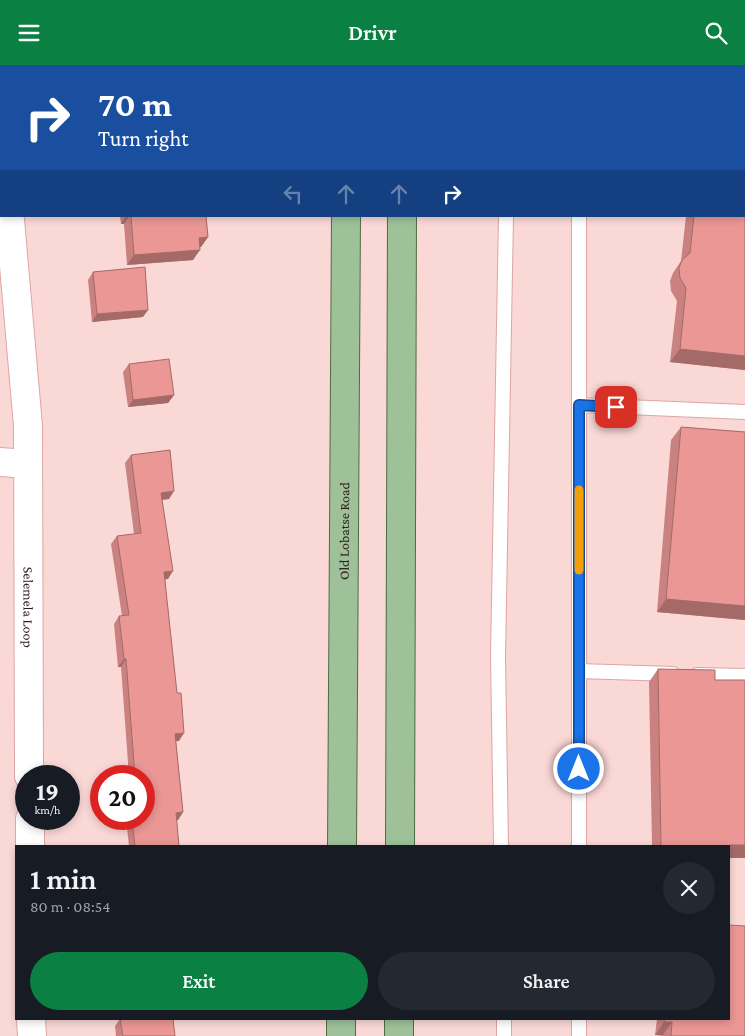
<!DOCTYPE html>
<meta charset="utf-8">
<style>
:root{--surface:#171b24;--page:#242831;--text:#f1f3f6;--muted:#9ea1a6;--accent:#0b8043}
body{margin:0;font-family:"Crimson Pro",serif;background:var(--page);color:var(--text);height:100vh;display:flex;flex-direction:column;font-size:19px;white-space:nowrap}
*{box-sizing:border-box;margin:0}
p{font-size:16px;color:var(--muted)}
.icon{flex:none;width:28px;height:28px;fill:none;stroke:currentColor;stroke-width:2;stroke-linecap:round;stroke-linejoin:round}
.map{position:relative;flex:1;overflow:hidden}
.details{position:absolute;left:15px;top:780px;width:715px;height:175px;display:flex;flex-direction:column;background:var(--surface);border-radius:0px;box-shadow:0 2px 8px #0003}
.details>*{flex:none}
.guide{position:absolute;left:0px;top:0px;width:745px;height:152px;box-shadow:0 2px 8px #0003;background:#1a4fa0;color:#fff;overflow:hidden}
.speed{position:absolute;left:15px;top:700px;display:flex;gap:10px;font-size:25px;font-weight:700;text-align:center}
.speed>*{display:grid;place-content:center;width:65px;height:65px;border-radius:50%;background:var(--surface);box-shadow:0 2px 8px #0003;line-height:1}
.speed small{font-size:12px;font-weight:400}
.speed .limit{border:8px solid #d22;background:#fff;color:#111}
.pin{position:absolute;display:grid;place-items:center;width:42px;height:42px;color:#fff;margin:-21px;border-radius:10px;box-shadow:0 2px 8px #0006}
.me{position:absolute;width:55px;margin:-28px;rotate:0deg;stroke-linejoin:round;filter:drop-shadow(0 0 4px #0008)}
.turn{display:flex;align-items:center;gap:18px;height:105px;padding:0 15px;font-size:22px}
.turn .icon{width:65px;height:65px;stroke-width:2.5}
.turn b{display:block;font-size:35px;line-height:42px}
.lanes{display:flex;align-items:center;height:48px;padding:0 15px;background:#0003;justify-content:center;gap:25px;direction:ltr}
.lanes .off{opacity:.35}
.round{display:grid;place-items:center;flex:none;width:52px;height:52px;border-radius:26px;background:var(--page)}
.overview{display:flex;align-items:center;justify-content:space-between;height:85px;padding:0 15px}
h1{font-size:30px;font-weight:600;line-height:38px}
.button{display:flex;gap:10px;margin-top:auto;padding:10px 15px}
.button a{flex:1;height:58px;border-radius:30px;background:var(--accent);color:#fff;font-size:20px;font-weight:600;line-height:58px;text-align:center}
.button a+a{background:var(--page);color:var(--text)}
header{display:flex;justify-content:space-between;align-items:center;height:65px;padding:0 15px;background:var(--accent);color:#fff;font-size:22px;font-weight:600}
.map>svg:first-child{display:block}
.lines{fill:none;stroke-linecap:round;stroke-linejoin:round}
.service-casing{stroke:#dca6a4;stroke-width:16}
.minor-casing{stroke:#dca6a4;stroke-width:30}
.primary-casing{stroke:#4e6c42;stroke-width:30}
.service{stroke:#fff;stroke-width:14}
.minor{stroke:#fff;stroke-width:28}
.primary{stroke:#9ec19a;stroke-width:28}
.wall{fill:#c98280}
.shaded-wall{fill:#a46a68}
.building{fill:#ea9795;stroke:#a46a68}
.route-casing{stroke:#114b97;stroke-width:12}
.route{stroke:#1a73e8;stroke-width:9}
.slow{stroke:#f59e0b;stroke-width:9}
.labels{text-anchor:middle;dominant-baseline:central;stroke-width:5;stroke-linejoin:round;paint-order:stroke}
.street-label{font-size:14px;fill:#311d1c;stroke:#f7eceb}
</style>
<header><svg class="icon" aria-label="menu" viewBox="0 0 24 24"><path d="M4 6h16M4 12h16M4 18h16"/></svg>Drivr<svg class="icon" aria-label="search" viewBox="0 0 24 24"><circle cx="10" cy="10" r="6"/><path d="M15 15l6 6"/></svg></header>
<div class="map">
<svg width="745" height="971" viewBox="0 0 745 971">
<rect width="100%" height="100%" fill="#fad8d6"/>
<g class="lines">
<defs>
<path id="service" d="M 579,0 L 579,1
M 579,151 L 579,781
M 579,340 L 745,347
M 579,606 L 673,609
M 697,610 L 745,611
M 501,781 L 498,591 L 506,151
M 504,954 L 504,971
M 579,954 L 579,971"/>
<g id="minor">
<path id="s1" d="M 10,155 L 28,361 L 29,711"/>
<path d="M 0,397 L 27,399"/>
<path d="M 30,754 L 30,781"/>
<path d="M 31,954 L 32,971"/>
</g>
<g id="primary">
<path d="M 347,1 L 347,0"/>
<path d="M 402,1 L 402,0"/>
<path id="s2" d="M 342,781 L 346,151"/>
<path d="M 400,781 L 402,151"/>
<path d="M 341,971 L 341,954"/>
<path d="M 399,971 L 399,954"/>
</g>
</defs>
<use href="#service" class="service-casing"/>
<use href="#minor" class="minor-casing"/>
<use href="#primary" class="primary-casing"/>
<use href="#service" class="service"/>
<use href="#minor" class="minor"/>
<use href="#primary" class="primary"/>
</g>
<path class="wall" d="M 716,0 L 745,0 L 745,305 L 670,297 L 677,236 L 671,226 L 670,216 L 673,208 L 681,196 L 686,151 L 744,151 L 744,1 L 716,1 Z
M 120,151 L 206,151 L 208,172 L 201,182 L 200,182 L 193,195 L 127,200 L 124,159 L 121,159 Z
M 93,207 L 143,252 L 92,257 L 88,215 Z
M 129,299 L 174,330 L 168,338 L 128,342 L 123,307 Z
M 681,362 L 745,367 L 745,555 L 657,547 L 671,375 Z
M 131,390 L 169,434 L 162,435 L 168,514 L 165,514 L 179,676 L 176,676 L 183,747 L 178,755 L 176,755 L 179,781 L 129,781 L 126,754 L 144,754 L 144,711 L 129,711 L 121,602 L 118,602 L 114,559 L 119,551 L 122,551 L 111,479 L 117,471 L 134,469 L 125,398 Z
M 658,604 L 715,615 L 745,615 L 745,793 L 729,793 L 729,781 L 652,781 L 649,617 Z
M 120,954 L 175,971 L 116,971 L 115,961 Z
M 657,954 L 729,954 L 745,971 L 662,971 L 655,970 Z"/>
<path class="shaded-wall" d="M 0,56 L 1,56 L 1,63 L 0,63 Z
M 126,151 L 129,151 L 124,159 L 121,159 Z
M 208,172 L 201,182 L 192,183 L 199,173 Z
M 200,185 L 193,195 L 127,200 L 134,190 Z
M 148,245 L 143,252 L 92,257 L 97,249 Z
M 680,284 L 745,291 L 745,305 L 670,297 Z
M 174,330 L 168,338 L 128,342 L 133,335 Z
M 174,426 L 169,434 L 156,435 L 161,428 Z
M 173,506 L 168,514 L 159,515 L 164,507 Z
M 666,534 L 745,541 L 745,555 L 657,547 Z
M 124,594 L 126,594 L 121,602 L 118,602 Z
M 184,668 L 179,676 L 170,677 L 175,669 Z
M 183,747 L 178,755 L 170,756 L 176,748 Z
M 730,780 L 745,780 L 745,793 L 729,793 Z
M 664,957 L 672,957 L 663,970 L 655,970 Z"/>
<path class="building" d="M 724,0 L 745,0 L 745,291 L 680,284 L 686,223 L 680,213 L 679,203 L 682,195 L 690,188 L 694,151 L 744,151 L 744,1 L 724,1 Z
M 0,33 L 1,33 L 1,56 L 0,56 Z
M 131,151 L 206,151 L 208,172 L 199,173 L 200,185 L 134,190 Z
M 145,202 L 148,245 L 97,249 L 93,207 Z
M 169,294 L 174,330 L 133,335 L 129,299 Z
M 681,362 L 745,367 L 745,541 L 666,534 Z
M 170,385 L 174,426 L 161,428 L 173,506 L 164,507 L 177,628 L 181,628 L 184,668 L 175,669 L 183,747 L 176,748 L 179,781 L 135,781 L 132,754 L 144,754 L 144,711 L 135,711 L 126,594 L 124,594 L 119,551 L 129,550 L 117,471 L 141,468 L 131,390 Z
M 658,604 L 715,605 L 715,615 L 745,615 L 745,780 L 730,780 L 729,799 L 729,781 L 661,781 Z
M 729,860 L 745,861 L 745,971 L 671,971 L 672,957 L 664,957 L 665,954 L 729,954 Z
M 120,954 L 173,954 L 175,971 L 123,971 Z"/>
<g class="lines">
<defs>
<path id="route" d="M 579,704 L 579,340 L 616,342"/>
</defs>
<use href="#route" class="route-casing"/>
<use href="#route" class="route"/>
<path class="slow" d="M 579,425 L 579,505"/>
</g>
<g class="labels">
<g class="street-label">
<text stroke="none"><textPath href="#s2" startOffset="315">Old Lobatse Road</textPath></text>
<text stroke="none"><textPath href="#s1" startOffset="388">Selemela Loop</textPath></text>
</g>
</g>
</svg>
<div class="speed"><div>19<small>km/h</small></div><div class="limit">20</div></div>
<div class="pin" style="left:616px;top:342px;background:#d93025"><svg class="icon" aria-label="arrive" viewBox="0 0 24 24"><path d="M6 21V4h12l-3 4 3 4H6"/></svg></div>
<svg class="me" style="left:579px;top:704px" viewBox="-20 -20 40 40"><circle r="17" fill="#1a73e8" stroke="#fff" stroke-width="3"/><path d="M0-11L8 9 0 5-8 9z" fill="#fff"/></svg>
<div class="guide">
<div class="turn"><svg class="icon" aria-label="right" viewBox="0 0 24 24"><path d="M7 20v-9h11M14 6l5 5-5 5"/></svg><div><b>70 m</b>Turn right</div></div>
<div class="lanes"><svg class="icon off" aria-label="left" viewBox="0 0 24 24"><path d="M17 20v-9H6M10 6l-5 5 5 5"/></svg><svg class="icon off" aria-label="ahead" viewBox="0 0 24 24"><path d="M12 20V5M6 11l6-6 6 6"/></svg><svg class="icon off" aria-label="ahead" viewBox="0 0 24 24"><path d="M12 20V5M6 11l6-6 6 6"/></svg><svg class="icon" aria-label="right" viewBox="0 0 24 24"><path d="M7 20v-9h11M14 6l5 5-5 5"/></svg></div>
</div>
<section class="details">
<div class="overview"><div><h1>1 min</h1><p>80 m · 08:54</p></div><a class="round"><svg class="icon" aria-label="close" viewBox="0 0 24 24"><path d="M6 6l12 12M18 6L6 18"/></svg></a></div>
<div class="button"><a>Exit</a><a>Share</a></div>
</section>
</div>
